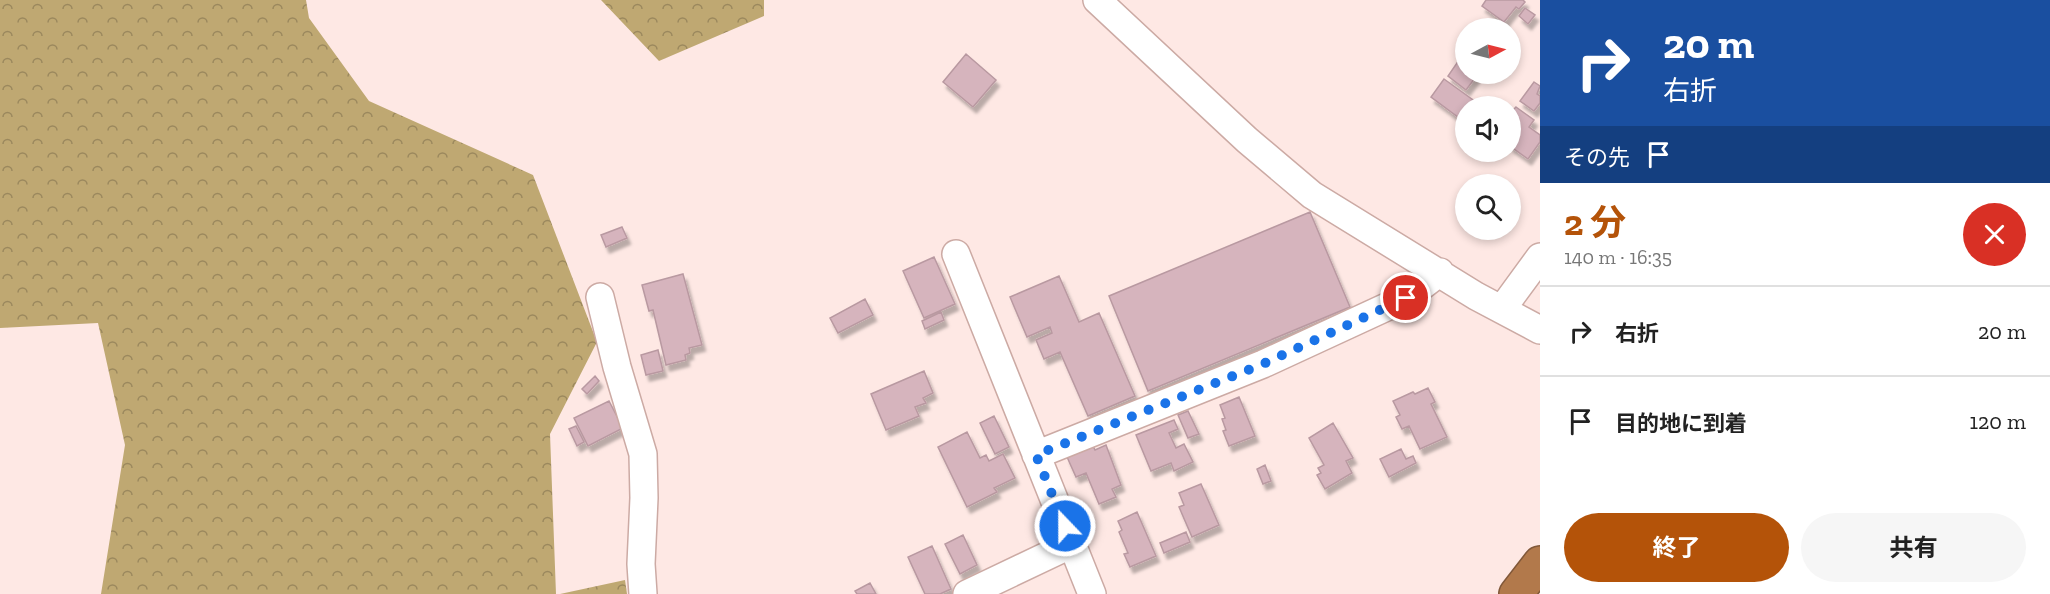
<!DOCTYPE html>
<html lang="ja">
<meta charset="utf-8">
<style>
:root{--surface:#fff;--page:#f6f6f6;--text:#222;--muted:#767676;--line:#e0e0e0;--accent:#b45309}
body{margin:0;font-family:"Zilla Slab","Noto Sans JP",serif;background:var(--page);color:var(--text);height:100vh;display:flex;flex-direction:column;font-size:22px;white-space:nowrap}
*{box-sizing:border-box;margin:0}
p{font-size:20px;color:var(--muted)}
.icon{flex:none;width:33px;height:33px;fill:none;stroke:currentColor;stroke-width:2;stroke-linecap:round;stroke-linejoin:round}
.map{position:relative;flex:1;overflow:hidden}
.drawer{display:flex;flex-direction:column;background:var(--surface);width:510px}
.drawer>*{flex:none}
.banner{background:#1a4fa0;color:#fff;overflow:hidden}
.needle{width:39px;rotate:83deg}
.tools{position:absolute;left:1455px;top:18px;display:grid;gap:12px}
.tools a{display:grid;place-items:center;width:66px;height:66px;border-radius:50%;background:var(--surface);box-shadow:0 3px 9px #0003;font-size:30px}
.pin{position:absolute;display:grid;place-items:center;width:51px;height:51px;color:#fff;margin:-26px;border:3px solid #fff;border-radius:50%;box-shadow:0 2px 6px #0007}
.me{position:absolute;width:66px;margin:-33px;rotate:338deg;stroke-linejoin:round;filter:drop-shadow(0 0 4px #0008)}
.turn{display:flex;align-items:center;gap:21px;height:126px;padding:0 24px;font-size:27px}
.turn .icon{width:78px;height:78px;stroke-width:2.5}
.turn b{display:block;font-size:42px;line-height:51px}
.then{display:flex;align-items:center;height:57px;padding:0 24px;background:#0003;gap:12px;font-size:22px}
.round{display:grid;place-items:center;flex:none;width:63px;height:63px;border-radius:32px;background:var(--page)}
.headline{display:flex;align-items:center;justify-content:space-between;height:102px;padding:0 24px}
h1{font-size:36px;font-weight:700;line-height:45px;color:var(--accent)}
.action{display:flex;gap:12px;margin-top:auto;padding:12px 24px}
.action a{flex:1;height:69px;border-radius:36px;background:var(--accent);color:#fff;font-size:24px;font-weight:700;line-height:69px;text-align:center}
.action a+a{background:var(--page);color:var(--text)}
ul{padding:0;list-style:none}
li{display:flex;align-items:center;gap:18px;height:90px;padding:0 24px;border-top:2px solid var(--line)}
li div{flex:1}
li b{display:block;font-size:22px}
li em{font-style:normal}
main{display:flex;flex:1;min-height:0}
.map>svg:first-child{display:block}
.forest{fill:url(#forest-crowns)}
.building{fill:#d6b4bd;stroke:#b999a1;stroke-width:1.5;filter:url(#shadow)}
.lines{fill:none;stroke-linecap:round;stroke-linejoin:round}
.minor-casing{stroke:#ccaaa4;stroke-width:30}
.highway-casing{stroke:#815839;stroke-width:36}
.minor{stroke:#fff;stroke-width:27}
.highway{stroke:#b2794b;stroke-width:33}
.route{stroke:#1a73e8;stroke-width:10;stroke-dasharray:0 18}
</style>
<main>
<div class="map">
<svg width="1540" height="594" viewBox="0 0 1540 594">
<defs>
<pattern id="forest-crowns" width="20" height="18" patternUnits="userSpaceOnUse" patternTransform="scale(1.5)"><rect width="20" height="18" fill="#bfa872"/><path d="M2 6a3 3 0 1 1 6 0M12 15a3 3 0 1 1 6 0" fill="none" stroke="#9b885d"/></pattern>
<filter id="shadow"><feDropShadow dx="3.5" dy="6" stdDeviation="1.5" flood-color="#0004"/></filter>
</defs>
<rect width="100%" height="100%" fill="#fee8e4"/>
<path class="forest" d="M 0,0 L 306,0 L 309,18 L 369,101 L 533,175 L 597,342 L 550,434 L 556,594 L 101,594 L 125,445 L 98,323 L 0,328 Z
M 601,0 L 764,0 L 764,16 L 659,61 Z
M 625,580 L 627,594 L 560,594 Z"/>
<path class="building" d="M 1486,0 L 1523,0 L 1525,2 L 1519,9 L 1516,7 L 1504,22 L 1482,6 Z
M 1525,8 L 1535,15 L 1528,24 L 1519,16 Z
M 966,54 L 996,80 L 973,107 L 943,82 Z
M 1459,60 L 1466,65 L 1466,74 L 1478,74 L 1466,90 L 1448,76 Z
M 1444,79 L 1480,105 L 1466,106 L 1466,123 L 1431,97 Z
M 1534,82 L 1540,86 L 1537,94 L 1540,96 L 1540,103 L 1534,111 L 1520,101 Z
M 1516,107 L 1534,120 L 1529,127 L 1540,135 L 1540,142 L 1528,159 L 1510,146 L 1510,113 Z
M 1310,212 L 1350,307 L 1148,391 L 1109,296 Z
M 622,227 L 627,238 L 606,247 L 601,235 Z
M 934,257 L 955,304 L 924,318 L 903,271 Z
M 683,274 L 702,345 L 689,348 L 690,353 L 685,355 L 686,360 L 666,365 L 653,310 L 649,311 L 642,285 Z
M 1059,276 L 1079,322 L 1099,313 L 1135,396 L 1088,416 L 1060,352 L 1044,359 L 1036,340 L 1052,333 L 1050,327 L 1027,337 L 1010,297 Z
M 865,299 L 873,315 L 838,333 L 830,318 Z
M 941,312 L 944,320 L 925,329 L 922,321 Z
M 658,350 L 663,371 L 646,375 L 641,355 Z
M 924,371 L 933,393 L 923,398 L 926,403 L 915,407 L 919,416 L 886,430 L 871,394 Z
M 595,376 L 599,381 L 587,394 L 582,389 Z
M 1428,388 L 1435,402 L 1431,404 L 1447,437 L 1420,449 L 1409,426 L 1402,429 L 1396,417 L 1400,415 L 1393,401 L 1413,392 L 1415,394 Z
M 1239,397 L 1255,436 L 1229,446 L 1223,431 L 1226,430 L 1222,419 L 1225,418 L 1220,405 Z
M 609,401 L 623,428 L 588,446 L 574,418 Z
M 1188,411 L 1199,434 L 1188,438 L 1178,415 Z
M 994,416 L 1009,447 L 995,454 L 980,423 Z
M 1174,420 L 1178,429 L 1169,433 L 1176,448 L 1184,444 L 1193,462 L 1174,471 L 1171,463 L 1151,471 L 1136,435 Z
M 1333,423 L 1353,458 L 1346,461 L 1352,473 L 1325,489 L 1317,475 L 1321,473 L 1318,468 L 1324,465 L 1309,438 Z
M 576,426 L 584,442 L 577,446 L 569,429 Z
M 967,432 L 980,458 L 986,455 L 989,461 L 1003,454 L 1015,478 L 994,488 L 997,492 L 967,507 L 938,447 Z
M 1106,445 L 1121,485 L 1112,489 L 1116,497 L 1099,504 L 1086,473 L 1076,477 L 1067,457 L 1093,446 L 1095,450 Z
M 1401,449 L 1406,459 L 1413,456 L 1416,463 L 1389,477 L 1380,459 Z
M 1265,465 L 1271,481 L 1263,484 L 1257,469 Z
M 1201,484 L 1219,525 L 1192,537 L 1179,507 L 1184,505 L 1179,493 Z
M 1137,512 L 1156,556 L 1130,567 L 1124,554 L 1128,553 L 1119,532 L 1122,530 L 1118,521 Z
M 1186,532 L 1190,542 L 1164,553 L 1160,543 Z
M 963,535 L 977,565 L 960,574 L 945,544 Z
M 932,546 L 951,589 L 940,594 L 925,594 L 908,557 Z
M 870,583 L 876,594 L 857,594 L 855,591 Z"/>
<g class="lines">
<defs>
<path id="minor" d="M 1097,0 L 1247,140 L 1312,195 L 1476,296 L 1540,330
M 956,254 L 1092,594
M 600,297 L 617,367 L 643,454 L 644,498 L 641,564 L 643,594
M 1502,309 L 1540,257
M 1036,455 L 1263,364 L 1406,298 L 1440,272
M 967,594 L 1072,544"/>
<path id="highway" d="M 1516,594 L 1540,563"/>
</defs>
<use href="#minor" class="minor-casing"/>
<use href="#highway" class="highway-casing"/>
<use href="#minor" class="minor"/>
<use href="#highway" class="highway"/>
</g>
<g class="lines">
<path class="route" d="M 1065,526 L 1036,455 L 1263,364 L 1406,298"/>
</g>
</svg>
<div class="tools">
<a><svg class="needle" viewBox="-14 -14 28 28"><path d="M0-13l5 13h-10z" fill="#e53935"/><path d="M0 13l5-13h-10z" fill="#767676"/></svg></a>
<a><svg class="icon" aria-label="sound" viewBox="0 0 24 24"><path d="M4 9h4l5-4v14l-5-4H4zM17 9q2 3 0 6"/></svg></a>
<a><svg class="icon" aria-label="search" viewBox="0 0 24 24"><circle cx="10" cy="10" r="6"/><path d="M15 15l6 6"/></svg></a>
</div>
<div class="pin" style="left:1406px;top:298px;background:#d93025"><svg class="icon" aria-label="arrive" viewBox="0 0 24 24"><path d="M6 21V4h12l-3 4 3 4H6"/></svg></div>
<svg class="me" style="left:1065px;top:526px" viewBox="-20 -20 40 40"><circle r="17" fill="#1a73e8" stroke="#fff" stroke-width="3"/><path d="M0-11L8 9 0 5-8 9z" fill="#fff"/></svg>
</div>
<section class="drawer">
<div class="banner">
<div class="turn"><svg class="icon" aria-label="right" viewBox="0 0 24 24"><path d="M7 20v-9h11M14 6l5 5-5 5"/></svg><div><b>20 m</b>右折</div></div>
<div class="then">その先<svg class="icon" aria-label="arrive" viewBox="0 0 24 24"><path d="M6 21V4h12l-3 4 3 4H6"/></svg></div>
</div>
<div class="headline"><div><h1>2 分</h1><p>140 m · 16:35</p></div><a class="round" style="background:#d93025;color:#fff"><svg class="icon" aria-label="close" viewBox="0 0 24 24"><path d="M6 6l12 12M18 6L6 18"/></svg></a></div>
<ul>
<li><svg class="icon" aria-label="right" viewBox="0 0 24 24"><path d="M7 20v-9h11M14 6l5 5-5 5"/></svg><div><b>右折</b></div><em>20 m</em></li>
<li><svg class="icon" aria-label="arrive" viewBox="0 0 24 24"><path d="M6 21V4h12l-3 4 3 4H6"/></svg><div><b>目的地に到着</b></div><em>120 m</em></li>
</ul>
<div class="action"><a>終了</a><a>共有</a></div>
</section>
</main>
